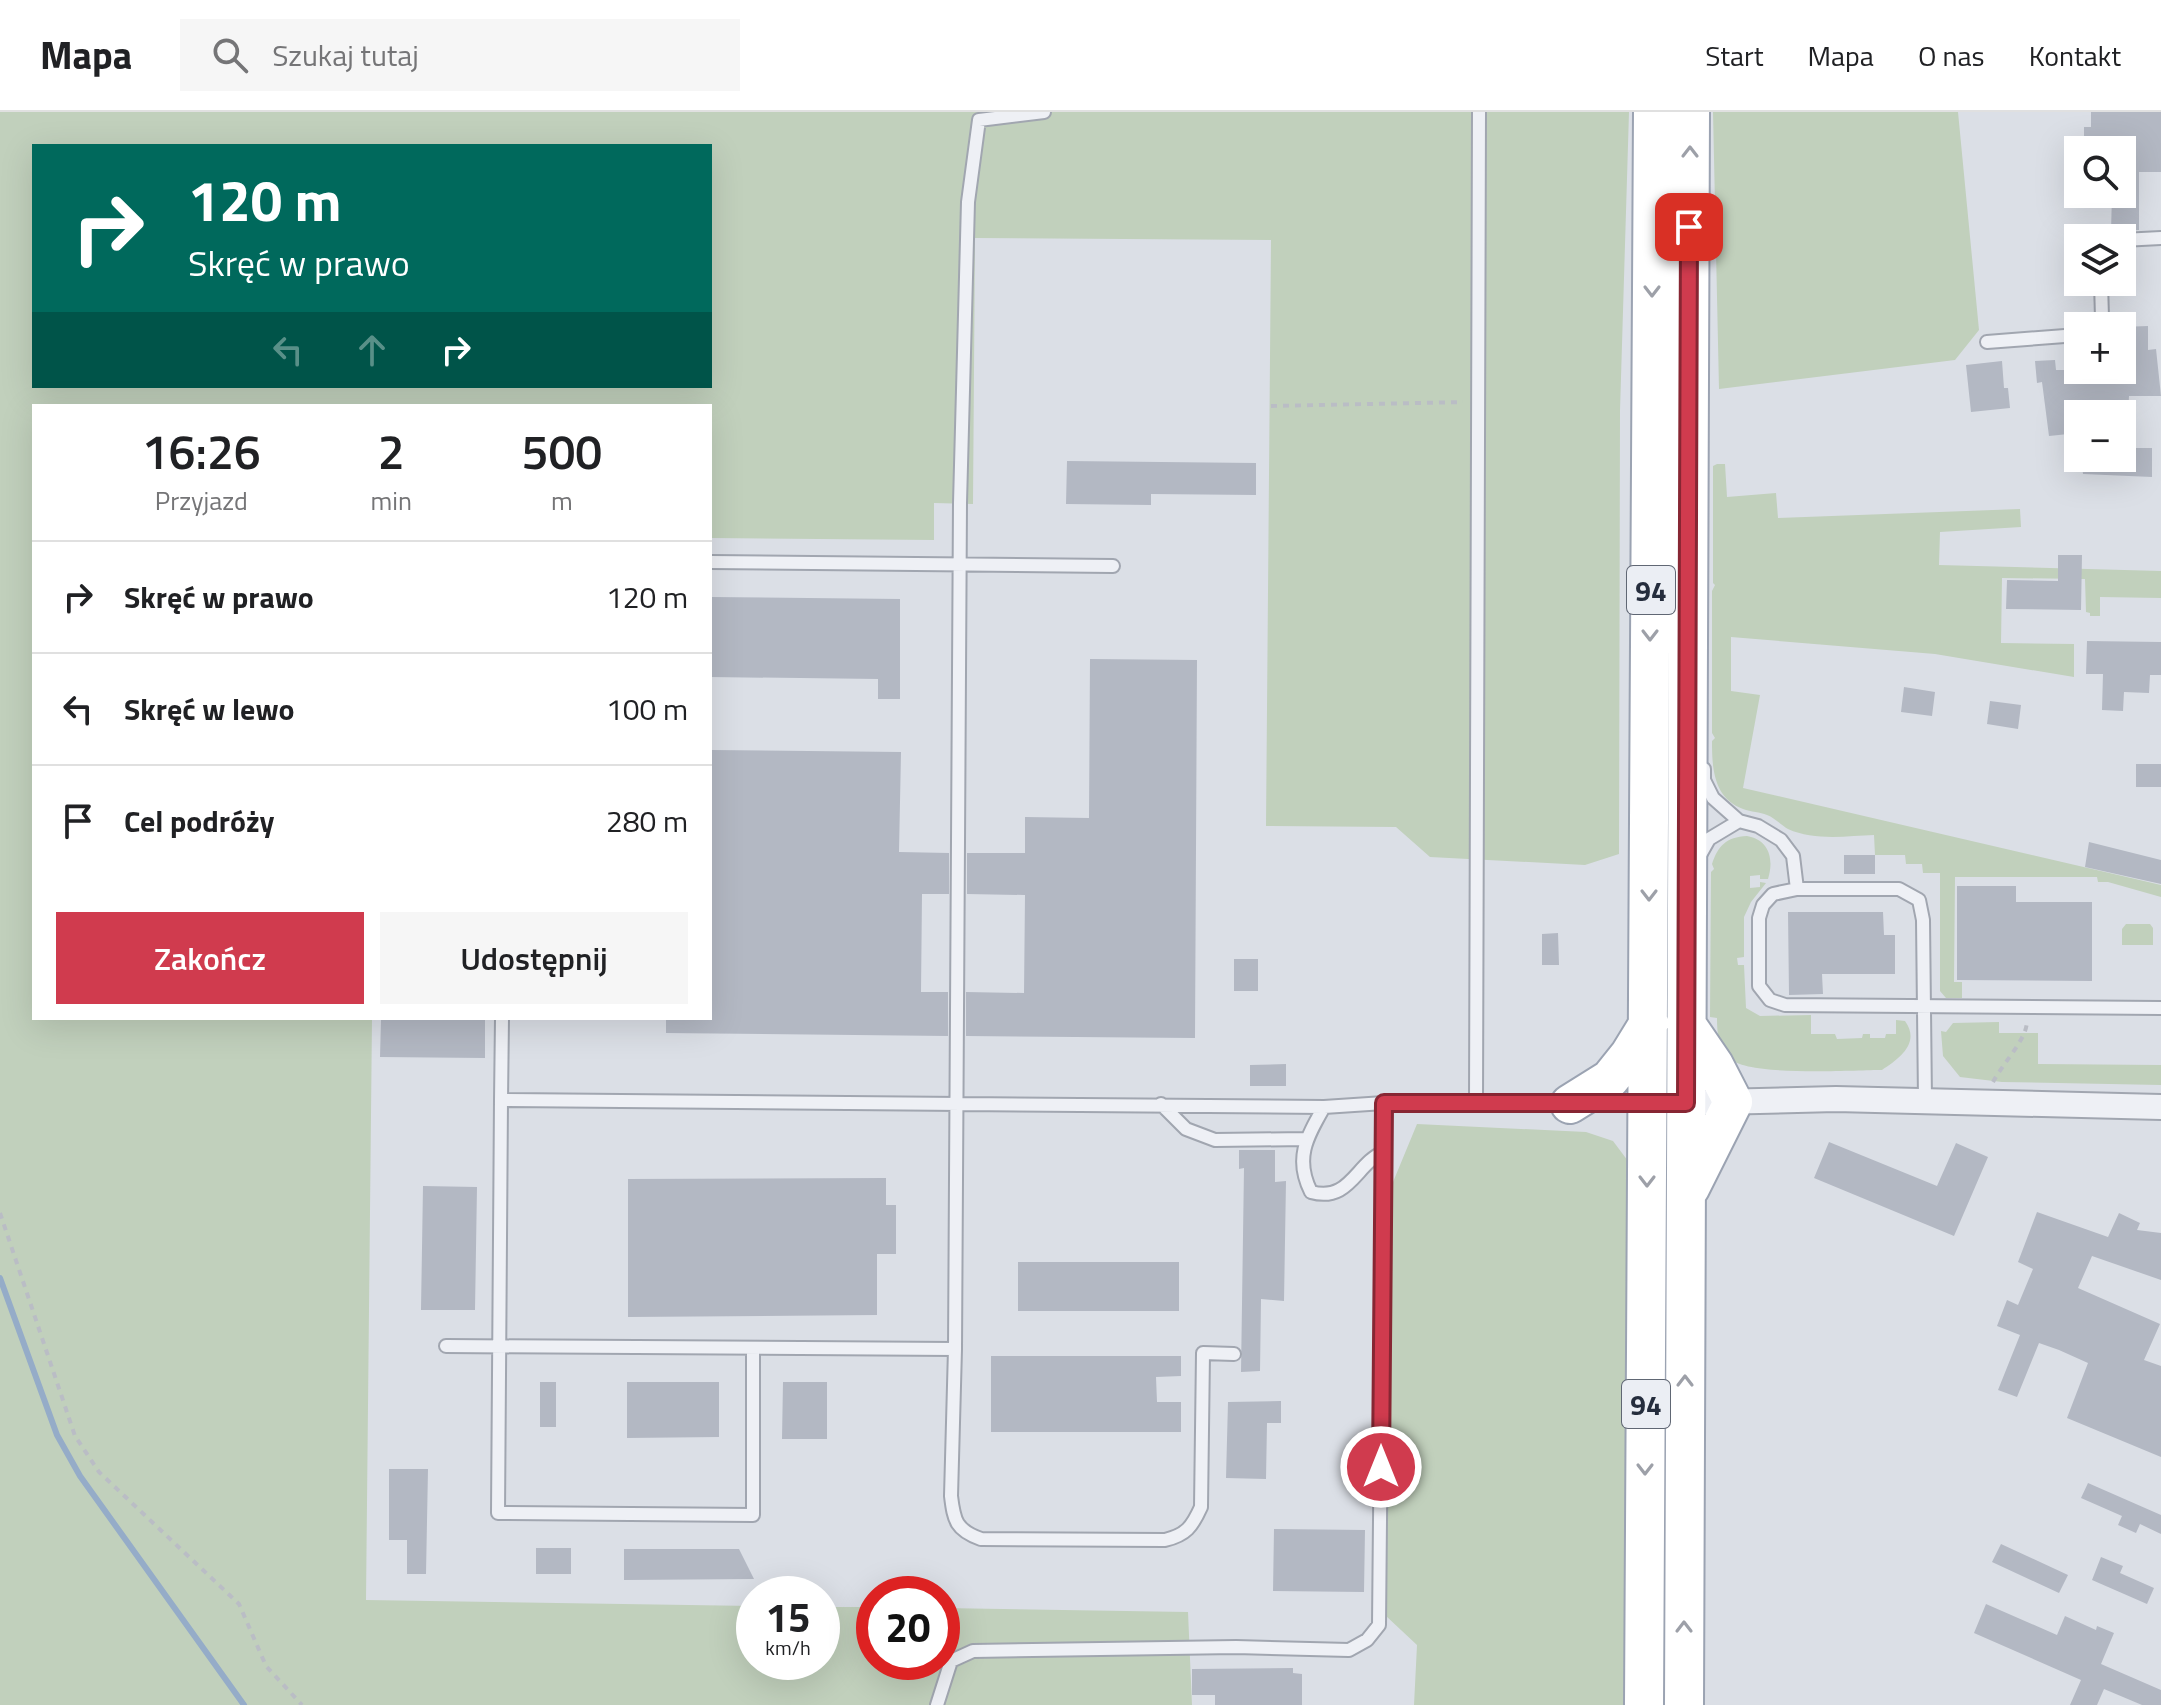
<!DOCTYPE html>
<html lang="pl">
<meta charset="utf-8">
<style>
:root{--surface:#fff;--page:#f6f6f6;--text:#202124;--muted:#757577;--line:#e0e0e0;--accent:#d03b4e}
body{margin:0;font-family:"Titillium Web",sans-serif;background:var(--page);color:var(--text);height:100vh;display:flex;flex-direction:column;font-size:30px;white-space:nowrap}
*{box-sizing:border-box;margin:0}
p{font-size:26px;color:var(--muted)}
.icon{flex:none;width:44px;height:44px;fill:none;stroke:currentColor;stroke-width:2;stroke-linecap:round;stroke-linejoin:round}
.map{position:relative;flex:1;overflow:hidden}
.drawer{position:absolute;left:32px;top:292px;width:680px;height:616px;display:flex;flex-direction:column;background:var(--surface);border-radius:0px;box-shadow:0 8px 32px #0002}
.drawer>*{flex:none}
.banner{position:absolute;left:32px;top:32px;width:680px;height:244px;border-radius:0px;box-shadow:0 8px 32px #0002;background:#00695c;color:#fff;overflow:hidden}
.buttons{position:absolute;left:2064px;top:24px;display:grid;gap:16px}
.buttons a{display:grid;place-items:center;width:72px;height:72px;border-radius:0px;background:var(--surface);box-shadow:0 8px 32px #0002;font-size:40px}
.speed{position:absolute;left:736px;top:1464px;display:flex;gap:16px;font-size:40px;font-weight:700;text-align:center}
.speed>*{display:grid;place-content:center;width:104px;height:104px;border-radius:50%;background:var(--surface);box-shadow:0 8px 32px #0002;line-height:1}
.speed small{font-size:20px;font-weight:400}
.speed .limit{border:12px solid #d22;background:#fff;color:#111}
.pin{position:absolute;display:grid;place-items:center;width:68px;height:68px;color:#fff;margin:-34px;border-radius:16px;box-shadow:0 4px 12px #0006}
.me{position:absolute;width:88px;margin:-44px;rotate:0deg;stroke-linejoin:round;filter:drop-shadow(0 0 6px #0008)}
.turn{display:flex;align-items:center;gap:28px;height:168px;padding:0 24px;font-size:36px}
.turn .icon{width:104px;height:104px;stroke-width:2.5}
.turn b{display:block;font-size:56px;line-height:68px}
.lanes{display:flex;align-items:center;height:76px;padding:0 24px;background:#0003;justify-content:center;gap:40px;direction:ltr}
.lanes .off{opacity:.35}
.eta{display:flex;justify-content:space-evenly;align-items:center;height:136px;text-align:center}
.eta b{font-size:48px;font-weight:600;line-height:56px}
.cta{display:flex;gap:16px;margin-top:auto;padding:16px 24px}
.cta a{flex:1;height:92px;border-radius:0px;background:var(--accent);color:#fff;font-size:32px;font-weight:600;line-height:92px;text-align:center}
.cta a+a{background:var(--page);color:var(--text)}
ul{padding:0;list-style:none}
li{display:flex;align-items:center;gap:24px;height:112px;padding:0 24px;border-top:2px solid var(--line)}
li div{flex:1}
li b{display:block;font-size:30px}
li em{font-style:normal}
header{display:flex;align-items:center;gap:48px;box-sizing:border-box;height:112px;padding:0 40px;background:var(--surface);border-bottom:2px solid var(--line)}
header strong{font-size:38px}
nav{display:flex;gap:44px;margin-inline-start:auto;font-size:28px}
.search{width:560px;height:72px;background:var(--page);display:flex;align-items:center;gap:20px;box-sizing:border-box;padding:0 28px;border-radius:0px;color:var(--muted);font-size:30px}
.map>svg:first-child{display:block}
.green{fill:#c1d0bc;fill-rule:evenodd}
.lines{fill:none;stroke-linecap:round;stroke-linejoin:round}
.stream{stroke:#95acc8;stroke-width:6}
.building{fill:#b3b8c3}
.lane-casing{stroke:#a1a6b0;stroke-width:16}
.street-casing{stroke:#a1a6b0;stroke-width:28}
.primary-casing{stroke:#9ba3b2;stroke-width:42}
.path{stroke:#babdc5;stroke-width:4;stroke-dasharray:6 6;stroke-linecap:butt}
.lane{stroke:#eef0f5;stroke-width:12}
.street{stroke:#eef0f5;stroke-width:24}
.primary{stroke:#fff;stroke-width:38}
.oneway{stroke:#9da0a8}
.route-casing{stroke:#872633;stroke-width:20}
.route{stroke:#d03b4e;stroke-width:14}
.labels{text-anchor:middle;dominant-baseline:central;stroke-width:6;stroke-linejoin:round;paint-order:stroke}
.shield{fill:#ebeef4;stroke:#606774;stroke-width:2}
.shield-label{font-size:28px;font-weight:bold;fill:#252d3d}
</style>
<header>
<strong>Mapa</strong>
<div class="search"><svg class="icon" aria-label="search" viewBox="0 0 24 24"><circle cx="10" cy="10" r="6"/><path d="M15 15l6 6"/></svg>Szukaj tutaj</div>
<nav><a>Start</a><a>Mapa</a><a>O nas</a><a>Kontakt</a></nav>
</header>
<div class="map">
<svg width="2161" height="1593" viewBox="0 0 2161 1593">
<rect width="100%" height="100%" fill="#dbdfe6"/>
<path class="green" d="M 0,0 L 1629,0 L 1620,299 L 1619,742 L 1585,753 L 1430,745 L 1396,715 L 1266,714 L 1271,128 L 975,126 L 973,392 L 934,391 L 934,428 L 710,426 L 710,294 L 34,294 L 34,906 L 372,906 L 366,1488 L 754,1494 L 754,1550 L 822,1550 L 822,1495 L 874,1495 L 874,1550 L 942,1550 L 942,1496 L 1188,1500 L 1192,1593 L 0,1593 ZM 34,34 L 710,34 L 710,274 L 34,274 Z
M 1713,0 L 1958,0 L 1979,218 L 1955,248 L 1719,277 Z
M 1717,352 L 1725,352 L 1727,385 L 1776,381 L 1778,406 L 2020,397 L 2021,415 L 1940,420 L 1939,453 L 2161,459 L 2161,486 L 2100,485 L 2100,504 L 2090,504 L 2090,501 L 2086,500 L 2085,467 L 2002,466 L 2001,531 L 2074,532 L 2074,565 L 1935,542 L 1731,525 L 1731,579 L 1760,583 L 1743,676 L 2161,773 L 2161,785 L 2108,770 L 2098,770 L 2097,765 L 1955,765 L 1954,870 L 1962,870 L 1962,886 L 1946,886 L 1940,879 L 1940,761 L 1923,761 L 1922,752 L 1906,752 L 1905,743 L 1875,743 L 1874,723 C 1847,724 1814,729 1788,717 C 1781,713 1775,706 1767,703 C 1760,700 1751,700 1743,697 C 1713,686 1712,655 1712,629 L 1715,626 L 1712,621 L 1712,479 L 1715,473 L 1713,471 L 1713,354 Z
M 1747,724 C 1770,728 1774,748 1768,767 L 1760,767 L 1760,763 L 1750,764 L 1750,776 L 1760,775 L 1760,770 L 1766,771 L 1751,790 L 1744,805 L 1744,845 L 1737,846 L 1738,853 L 1744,853 L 1746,896 L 1760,904 L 1811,903 L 1811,922 L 1835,922 L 1837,927 L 1862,926 L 1863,922 L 1870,922 L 1870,926 L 1885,926 L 1886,922 L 1896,922 L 1896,908 L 1905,909 C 1921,931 1899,947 1882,958 C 1852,958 1747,965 1729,946 C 1718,935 1717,920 1717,906 L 1710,905 L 1711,760 L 1714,757 L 1712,752 C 1718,734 1726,725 1747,724 Z
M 2126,812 L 2150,812 L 2153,816 L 2153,833 L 2122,833 L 2122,817 Z
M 1999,910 L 1999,921 L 2038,921 L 2038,952 L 2161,953 L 2161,973 L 2002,970 L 1960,965 L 1943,944 L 1941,919 L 1946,920 L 1953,911 Z
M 1417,1012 L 1586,1020 L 1613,1029 L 1631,1053 L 1628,1593 L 1414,1593 L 1417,1533 L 1386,1504 L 1386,1087 Z"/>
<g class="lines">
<path class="stream" d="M 0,1166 L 57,1323 L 80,1364 L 244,1593"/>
</g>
<path class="building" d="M 2091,0 L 2161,0 L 2161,60 L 2139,60 L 2139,118 L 2111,120 L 2112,82 L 2122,82 L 2122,38 L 2084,38 L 2084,15 L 2091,15 Z
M 2148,214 L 2148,238 L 2156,237 L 2161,284 L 2129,284 L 2128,303 L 2094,300 L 2094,302 L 2078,302 L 2078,321 L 2049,324 L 2042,270 L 2037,271 L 2035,249 L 2055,248 L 2056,258 L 2122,258 L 2122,215 Z
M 2002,249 L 2004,276 L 2008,276 L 2010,296 L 1971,300 L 1966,253 Z
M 2122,336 L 2152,336 L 2152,365 L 2083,362 L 2081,346 L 2122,346 Z
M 1067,349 L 1256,351 L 1256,383 L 1151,382 L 1151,393 L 1066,392 Z
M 2058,443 L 2082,443 L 2081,498 L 2006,497 L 2007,468 L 2058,469 Z
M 710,485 L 900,487 L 900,587 L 878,587 L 878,567 L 710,565 Z
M 2087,529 L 2161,530 L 2161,563 L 2150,563 L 2149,581 L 2124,580 L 2123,599 L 2102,598 L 2103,562 L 2086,562 Z
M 1090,547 L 1197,548 L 1195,926 L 966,924 L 966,880 L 1024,881 L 1025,783 L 967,782 L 967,741 L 1025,741 L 1025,705 L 1089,706 Z
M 1904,575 L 1935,580 L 1932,604 L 1901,600 Z
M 1990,589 L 2021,593 L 2018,617 L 1987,612 Z
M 710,638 L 901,640 L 899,740 L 949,741 L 949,782 L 922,782 L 921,880 L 948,880 L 948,924 L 666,921 L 666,906 L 710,906 Z
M 2136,652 L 2161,652 L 2161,675 L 2136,675 Z
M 2089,730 L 2161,748 L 2161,772 L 2085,755 Z
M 1844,743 L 1875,743 L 1875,762 L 1844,762 Z
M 1957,774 L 2016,774 L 2016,790 L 2092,790 L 2092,869 L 1957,868 Z
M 1788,800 L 1883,800 L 1884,823 L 1895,823 L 1895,862 L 1822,862 L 1823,882 L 1789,883 Z
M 1558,821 L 1559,853 L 1542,853 L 1542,822 Z
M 1234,847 L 1258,847 L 1258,879 L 1234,879 Z
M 381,908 L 485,908 L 485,946 L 380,945 Z
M 1286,952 L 1286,974 L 1250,974 L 1250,953 Z
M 1829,1030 L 1937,1074 L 1956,1031 L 1988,1045 L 1954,1124 L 1814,1066 Z
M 1239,1038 L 1275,1038 L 1275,1070 L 1286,1069 L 1284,1189 L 1261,1187 L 1260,1259 L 1241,1260 L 1244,1056 L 1239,1057 Z
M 886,1066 L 886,1093 L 896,1093 L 896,1142 L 877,1142 L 877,1203 L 628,1205 L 628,1067 Z
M 423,1074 L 477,1075 L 475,1198 L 421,1198 Z
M 2037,1100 L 2108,1125 L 2119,1101 L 2140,1111 L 2137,1118 L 2161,1121 L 2161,1168 L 2092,1144 L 2078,1176 L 2160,1212 L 2144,1248 L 2161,1254 L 2161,1345 L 2067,1306 L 2088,1251 L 2059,1238 L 2039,1231 L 2017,1285 L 1998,1278 L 2020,1223 L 1997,1214 L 2007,1188 L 2018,1193 L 2033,1157 L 2018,1150 Z
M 1018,1150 L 1179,1150 L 1179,1199 L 1018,1199 Z
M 991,1244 L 1181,1244 L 1181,1264 L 1156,1265 L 1157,1290 L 1181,1290 L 1181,1320 L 991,1320 Z
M 540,1270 L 556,1270 L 556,1315 L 540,1315 Z
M 627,1270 L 719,1270 L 719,1325 L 627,1326 Z
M 783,1270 L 827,1270 L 827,1327 L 782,1327 Z
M 1281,1289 L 1281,1311 L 1267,1311 L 1266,1367 L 1226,1366 L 1228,1290 Z
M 389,1357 L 428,1357 L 426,1462 L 407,1462 L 407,1428 L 389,1428 Z
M 2088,1371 L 2161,1403 L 2161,1422 L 2140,1412 L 2136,1421 L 2118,1413 L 2122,1404 L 2081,1386 Z
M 1274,1417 L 1365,1418 L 1364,1480 L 1273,1479 Z
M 2001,1432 L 2068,1463 L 2059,1481 L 1992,1450 Z
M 536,1436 L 571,1436 L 571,1462 L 536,1462 Z
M 624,1437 L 739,1437 L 754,1467 L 624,1468 Z
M 2101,1445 L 2123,1454 L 2120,1461 L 2154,1476 L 2147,1492 L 2092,1468 Z
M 1986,1492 L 2057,1523 L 2065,1504 L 2096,1518 L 2097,1514 L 2114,1521 L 2101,1552 L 2161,1578 L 2161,1593 L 2142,1593 L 2104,1577 L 2097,1593 L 2070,1593 L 2081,1568 L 1974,1521 Z
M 1293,1556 L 1293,1561 L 1302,1562 L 1302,1593 L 1215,1593 L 1215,1583 L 1192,1583 L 1192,1557 Z"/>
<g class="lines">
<defs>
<path id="lane" d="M 2122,128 L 2161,126
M 2098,214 L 2102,206 L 2101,170
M 1987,230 L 2078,223
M 710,450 L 1113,454
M 1704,657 L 1704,668 L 1713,686 L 1739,709 L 1758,714 L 1781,728 L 1793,744 L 1797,777 L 1899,777 L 1919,788 L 1923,808 L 1925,988
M 1700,743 L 1709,727 L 1739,709
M 1797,777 L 1773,782 L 1763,793 L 1759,806 L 1759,874 L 1770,888 L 1785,893 L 2161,896
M 502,906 L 501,988 L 1324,995 L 1384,991 L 1568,992
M 501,988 L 498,1401 L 753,1403 L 753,1236
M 1476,991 L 1479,0
M 1161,992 L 1186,1017 L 1215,1028 L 1306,1027
M 1590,992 L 1644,991
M 1324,995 C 1307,1025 1294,1046 1311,1080 C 1350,1091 1356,1051 1384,1040
M 446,1234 L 955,1237 L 951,1384 C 954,1409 956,1418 981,1427 L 1165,1428 C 1186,1423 1192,1415 1201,1395 L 1203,1241 L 1234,1242
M 955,1237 L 960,391 L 968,90 L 979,8 L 1044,0
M 937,1593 L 951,1549 L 973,1539 L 1236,1535 L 1349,1538 L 1367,1528 L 1379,1513 L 1384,991"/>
<path id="street" d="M 1676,991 L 1836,987 L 2161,995"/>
<path id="primary" d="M 1686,912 L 1714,953 L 1733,990 L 1690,1076
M 1570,992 L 1610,967 L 1630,942 L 1649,911
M 1644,1593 L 1653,0
M 1684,1593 L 1690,0"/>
</defs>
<use href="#lane" class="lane-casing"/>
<use href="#street" class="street-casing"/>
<use href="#primary" class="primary-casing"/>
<path class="path" d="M 1271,294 L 1463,290
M 1993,970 C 2003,951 2027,927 2027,909
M 0,1101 L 75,1324 L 99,1360 L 239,1492 L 266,1554 L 302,1593"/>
<use href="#lane" class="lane"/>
<use href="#street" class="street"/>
<use href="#primary" class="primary"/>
</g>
<defs><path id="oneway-chevron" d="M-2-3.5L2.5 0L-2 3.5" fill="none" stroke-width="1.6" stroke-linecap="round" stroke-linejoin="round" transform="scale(2)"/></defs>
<g class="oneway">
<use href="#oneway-chevron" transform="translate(1690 40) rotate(-90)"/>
<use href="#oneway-chevron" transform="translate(1652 179) rotate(90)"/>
<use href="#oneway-chevron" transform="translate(1650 523) rotate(90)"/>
<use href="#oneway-chevron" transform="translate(1649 783) rotate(90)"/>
<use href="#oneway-chevron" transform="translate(1647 1069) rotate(90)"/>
<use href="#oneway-chevron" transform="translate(1685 1269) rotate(-90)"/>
<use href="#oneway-chevron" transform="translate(1645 1357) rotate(90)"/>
<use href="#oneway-chevron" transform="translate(1684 1515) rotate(-90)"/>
</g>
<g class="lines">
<defs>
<path id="route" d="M 1381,1355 L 1384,991 L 1686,991 L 1689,115"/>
</defs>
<use href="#route" class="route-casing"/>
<use href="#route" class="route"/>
</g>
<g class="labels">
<g class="shield">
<rect x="1627" y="454" width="48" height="48" rx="6"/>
<rect x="1622" y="1268" width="48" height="48" rx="6"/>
</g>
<g class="shield-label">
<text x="1651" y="478">94</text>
<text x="1646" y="1292">94</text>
</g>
</g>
</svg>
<div class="buttons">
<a><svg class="icon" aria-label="search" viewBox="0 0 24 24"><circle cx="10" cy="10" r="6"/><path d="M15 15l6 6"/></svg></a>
<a><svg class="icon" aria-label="layers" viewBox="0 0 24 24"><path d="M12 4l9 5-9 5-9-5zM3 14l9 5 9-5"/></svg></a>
<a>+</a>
<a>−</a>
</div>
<div class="speed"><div>15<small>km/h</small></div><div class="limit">20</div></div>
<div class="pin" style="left:1689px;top:115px;background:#d93025"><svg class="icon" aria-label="arrive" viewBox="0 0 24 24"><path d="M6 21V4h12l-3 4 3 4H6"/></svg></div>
<svg class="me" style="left:1381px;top:1355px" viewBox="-20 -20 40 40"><circle r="17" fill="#d03b4e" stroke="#fff" stroke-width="3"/><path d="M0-11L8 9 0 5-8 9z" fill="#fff"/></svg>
<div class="banner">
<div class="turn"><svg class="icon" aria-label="right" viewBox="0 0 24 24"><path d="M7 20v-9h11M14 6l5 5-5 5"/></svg><div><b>120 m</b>Skręć w prawo</div></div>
<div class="lanes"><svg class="icon off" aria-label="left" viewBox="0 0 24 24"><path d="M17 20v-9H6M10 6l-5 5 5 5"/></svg><svg class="icon off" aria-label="ahead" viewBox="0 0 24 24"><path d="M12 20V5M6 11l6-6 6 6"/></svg><svg class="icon" aria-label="right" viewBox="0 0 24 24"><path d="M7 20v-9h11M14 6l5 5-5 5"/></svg></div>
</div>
<section class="drawer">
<div class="eta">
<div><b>16:26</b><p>Przyjazd</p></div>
<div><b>2</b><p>min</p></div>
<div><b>500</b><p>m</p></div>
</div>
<ul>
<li><svg class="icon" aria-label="right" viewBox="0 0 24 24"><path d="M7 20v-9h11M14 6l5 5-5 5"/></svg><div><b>Skręć w prawo</b></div><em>120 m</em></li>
<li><svg class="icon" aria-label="left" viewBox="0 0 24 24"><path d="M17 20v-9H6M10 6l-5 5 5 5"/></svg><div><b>Skręć w lewo</b></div><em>100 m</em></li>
<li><svg class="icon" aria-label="arrive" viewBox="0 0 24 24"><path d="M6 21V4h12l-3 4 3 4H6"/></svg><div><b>Cel podróży</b></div><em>280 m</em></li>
</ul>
<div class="cta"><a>Zakończ</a><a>Udostępnij</a></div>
</section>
</div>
